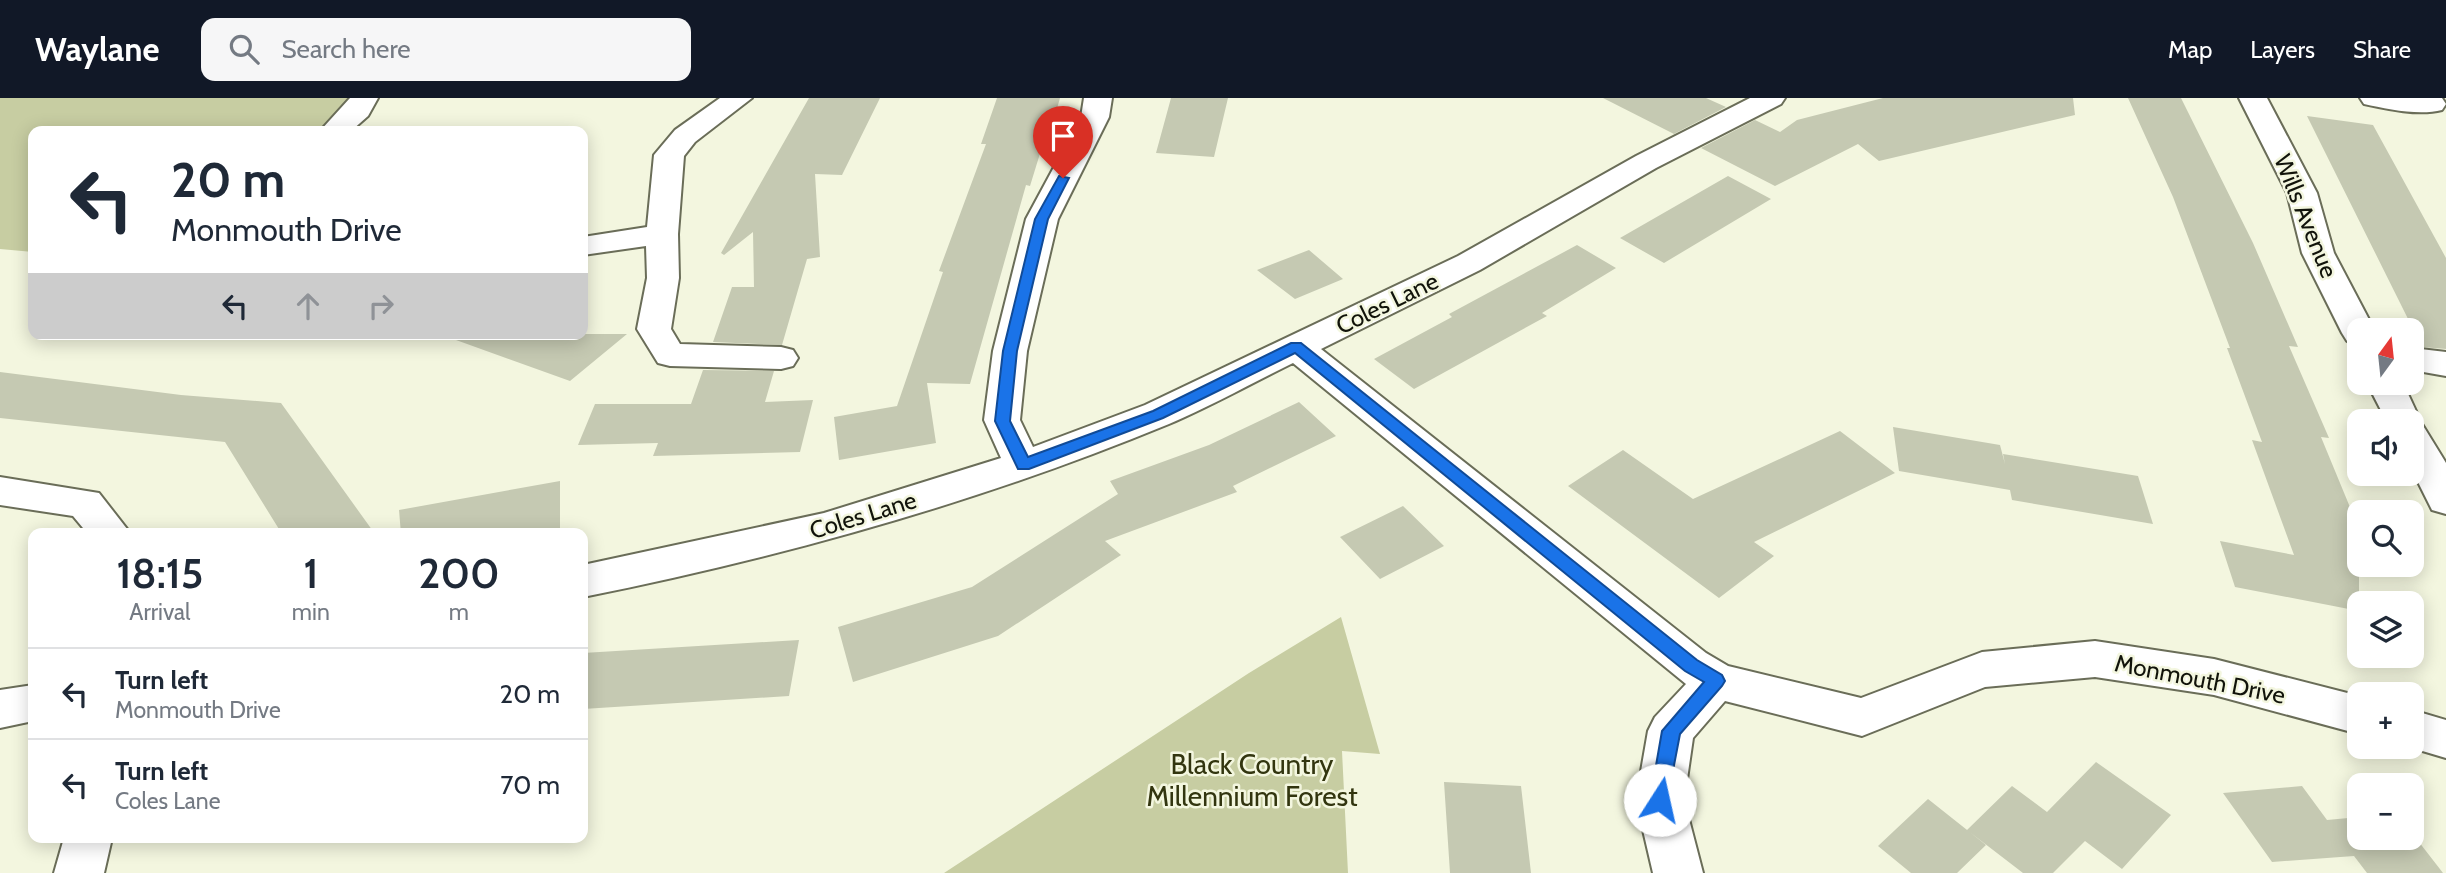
<!DOCTYPE html>
<meta charset="utf-8">
<style>
:root{--surface:#fff;--page:#f6f6f7;--text:#1f2937;--muted:#747a83;--line:#e0e1e3;--accent:#111827}
body{margin:0;font-family:Cabin,sans-serif;background:var(--page);color:var(--text);height:100vh;display:flex;flex-direction:column;font-size:26px;white-space:nowrap}
*{box-sizing:border-box;margin:0}
p{font-size:23px;color:var(--muted)}
.icon{flex:none;width:38px;height:38px;fill:none;stroke:currentColor;stroke-width:2;stroke-linecap:round;stroke-linejoin:round}
.map{position:relative;flex:1;overflow:hidden}
.sheet{position:absolute;left:28px;top:430px;width:560px;height:315px;display:flex;flex-direction:column;background:var(--surface);border-radius:14px;box-shadow:0 4px 18px #0003}
.sheet>*{flex:none}
.top-card{position:absolute;left:28px;top:28px;width:560px;height:214px;border-radius:14px;box-shadow:0 4px 18px #0003;background:#fff;color:var(--text);overflow:hidden}
.needle{width:46px;rotate:15deg}
.tools{position:absolute;left:2347px;top:220px;display:grid;gap:14px}
.tools a{display:grid;place-items:center;width:77px;height:77px;border-radius:14px;background:var(--surface);box-shadow:0 4px 18px #0003;font-size:35px}
.pin{position:absolute;display:grid;place-items:center;width:60px;height:60px;color:#fff;margin:-72px -30px;border-radius:50% 50% 50% 0;rotate:-45deg;box-shadow:0 0 7px #0007}
.pin .icon{rotate:45deg}
.me{position:absolute;width:77px;margin:-38px;rotate:10deg;stroke-linejoin:round;filter:drop-shadow(0 0 5px #0008)}
.turn{display:flex;align-items:center;gap:24px;height:147px;padding:0 28px;font-size:32px}
.turn .icon{width:91px;height:91px;stroke-width:2.5}
.turn b{display:block;font-size:49px;line-height:60px}
.lanes{display:flex;align-items:center;height:66px;padding:0 28px;background:#0003;justify-content:center;gap:35px;direction:ltr}
.lanes .off{opacity:.35}
.eta{display:flex;justify-content:space-evenly;align-items:center;height:119px;text-align:center}
.eta b{font-size:42px;font-weight:600;line-height:49px}
ul{padding:0;list-style:none}
li{display:flex;align-items:center;gap:21px;height:91px;padding:0 28px;border-top:2px solid var(--line)}
li div{flex:1}
li b{display:block;font-size:26px}
li em{font-style:normal}
header{display:flex;align-items:center;gap:42px;box-sizing:border-box;height:98px;padding:0 35px;background:var(--accent);color:#fff}
header strong{font-size:33px}
nav{display:flex;gap:38px;margin-inline-start:auto;font-size:24px}
.search{width:490px;height:63px;background:var(--page);display:flex;align-items:center;gap:18px;box-sizing:border-box;padding:0 24px;border-radius:14px;color:var(--muted);font-size:26px}
.map>svg:first-child{display:block}
.green{fill:#c7cda2}
.building{fill:#c5c9b2}
.lines{fill:none;stroke-linecap:round;stroke-linejoin:round}
.minor-casing{stroke:#6a6d58;stroke-width:4}
.minor{fill:#fff;fill-rule:evenodd}
.route{fill:#1a73e8;stroke:#114b97;stroke-width:2}
.labels{text-anchor:middle;dominant-baseline:central;stroke-width:5;stroke-linejoin:round;paint-order:stroke}
.street-label{font-size:24px;fill:#11130a;stroke:#f3f6df}
.near-park-label{font-size:28px;fill:#32350f;stroke:#f3f6df}
</style>
<header>
<strong>Waylane</strong>
<div class="search"><svg class="icon" aria-label="search" viewBox="0 0 24 24"><circle cx="10" cy="10" r="6"/><path d="M15 15l6 6"/></svg>Search here</div>
<nav><a>Map</a><a>Layers</a><a>Share</a></nav>
</header>
<div class="map">
<svg width="2446" height="775" viewBox="0 0 2446 775">
<rect width="100%" height="100%" fill="#f3f6df"/>
<path class="green" d="M 0,0 L 350,0 L 347,10 L 319,33 L 33,33 L 33,154 L 0,151 Z
M 1341,519 L 1380,656 L 1342,653 L 1348,775 L 944,775 L 1249,575 Z"/>
<path class="building" d="M 809,0 L 880,0 L 842,77 L 815,76 L 820,159 L 807,161 L 782,247 L 713,244 L 732,189 L 754,189 L 753,134 L 724,157 L 721,155 Z
M 997,0 L 1060,0 L 1046,49 L 1042,49 L 1030,88 L 1026,87 L 970,286 L 927,285 L 936,345 L 839,362 L 834,319 L 897,308 L 943,174 L 939,173 L 986,46 L 981,46 Z
M 1171,0 L 1228,0 L 1214,59 L 1156,55 Z
M 1603,0 L 1706,0 L 1726,9 L 1674,36 Z
M 1883,0 L 2073,0 L 2075,17 L 1879,63 L 1858,46 L 1775,88 L 1701,50 L 1755,22 L 1780,34 L 1797,22 Z
M 2128,0 L 2181,0 L 2253,145 L 2298,249 L 2289,248 L 2329,340 L 2321,339 L 2359,431 L 2359,513 L 2235,489 L 2220,443 L 2294,457 L 2252,342 L 2262,344 L 2227,250 L 2230,250 L 2173,99 Z
M 2307,18 L 2373,27 L 2446,160 L 2446,251 L 2422,249 Z
M 1728,78 L 1771,101 L 1664,165 L 1620,140 Z
M 1577,147 L 1616,170 L 1542,215 L 1547,218 L 1414,291 L 1374,261 L 1452,219 L 1449,216 Z
M 1309,152 L 1343,181 L 1295,201 L 1257,172 Z
M 457,236 L 627,236 L 570,283 L 456,242 Z
M 703,272 L 774,273 L 765,304 L 813,302 L 800,354 L 653,358 L 658,345 L 578,347 L 595,306 L 691,306 Z
M 0,274 L 181,297 L 281,305 L 375,436 L 282,436 L 225,344 L 0,320 Z
M 1299,304 L 1336,338 L 1233,388 L 1237,394 L 1105,443 L 1121,457 L 998,538 L 853,584 L 838,529 L 972,489 L 1118,396 L 1110,383 L 1209,347 Z
M 1893,329 L 2000,347 L 2005,366 L 2003,356 L 2138,378 L 2153,426 L 2012,402 L 2010,392 L 1899,373 Z
M 1840,333 L 1895,375 L 1754,444 L 1774,458 L 1719,500 L 1568,388 L 1623,352 L 1693,401 Z
M 560,383 L 560,430 L 533,436 L 401,436 L 399,412 Z
M 1403,408 L 1444,448 L 1380,481 L 1340,439 Z
M 799,542 L 789,598 L 583,611 L 583,555 Z
M 2096,664 L 2171,717 L 2122,771 L 2085,743 L 2053,775 L 2023,775 L 1967,732 L 2012,688 L 2047,714 Z
M 1444,684 L 1521,688 L 1531,775 L 1450,775 Z
M 2302,688 L 2327,722 L 2359,719 L 2359,740 L 2412,740 L 2412,735 L 2443,775 L 2367,775 L 2354,758 L 2272,764 L 2223,695 Z
M 1928,701 L 1986,747 L 1957,775 L 1911,775 L 1878,748 Z"/>
<g class="lines">
<defs>
<path id="minor" d="M 350,0 L 378,0 L 368,18 L 351,33 L 320,33 Z
M 720,0 L 752,0 L 695,44 L 684,58 L 678,136 L 679,180 L 671,231 L 680,246 L 781,249 L 793,252 L 798,260 L 793,268 L 781,271 L 670,268 L 658,265 L 637,231 L 647,180 L 646,148 L 583,157 L 583,139 L 647,129 L 654,57 L 675,32 Z
M 1084,0 L 1112,0 L 1109,19 L 1058,121 L 1027,253 L 1020,322 L 1033,349 L 1145,307 L 1458,158 L 1636,58 L 1750,0 L 1785,0 L 1781,6 L 1656,70 L 1480,172 L 1321,251 L 1706,555 L 1728,568 L 1861,600 L 1982,554 L 2095,543 L 2214,561 L 2359,598 L 2359,636 L 2214,597 L 2095,579 L 1985,589 L 1862,638 L 1725,603 L 1693,640 L 1684,702 L 1703,775 L 1653,775 L 1636,702 L 1648,633 L 1655,619 L 1686,586 L 1293,265 C 1252,285 1211,308 1169,326 C 980,404 783,459 583,499 L 583,467 L 824,415 L 1001,360 L 984,322 L 993,253 L 1026,121 L 1081,19 Z
M 2239,0 L 2267,0 L 2317,95 L 2334,155 L 2375,233 L 2359,233 L 2359,246 L 2347,243 L 2342,235 L 2302,155 L 2287,95 Z
M 2360,0 L 2442,0 L 2446,6 L 2442,12 C 2419,18 2387,11 2364,6 Z
M 2412,250 L 2446,254 L 2446,278 L 2412,272 Z
M 2367,285 L 2403,285 L 2422,326 L 2446,365 L 2446,416 L 2432,412 L 2412,372 L 2412,324 L 2387,324 Z
M 0,379 L 99,395 L 131,436 L 88,436 L 73,418 L 0,407 Z
M 33,587 L 33,623 L 0,630 L 0,592 Z
M 2412,612 L 2446,622 L 2446,660 L 2409,649 Z
M 64,740 L 112,740 L 104,775 L 54,775 Z"/>
</defs>
<use href="#minor" class="minor-casing"/>
<use href="#minor" class="minor"/>
</g>
<path class="route" d="M 1059,78 L 1069,80 L 1048,121 L 1017,253 L 1010,323 L 1028,359 L 1153,313 L 1291,245 L 1301,245 L 1697,562 L 1722,577 L 1725,583 L 1722,588 L 1680,636 L 1666,709 L 1660,711 L 1653,709 L 1650,702 L 1662,633 L 1704,584 L 1685,573 L 1295,255 L 1163,320 L 1029,371 L 1018,371 L 995,323 L 1003,253 L 1035,121 Z"/>
<g class="labels">
<g class="street-label">
<text transform="translate(2306 118) rotate(68)">Wills Avenue</text>
<text transform="translate(1387 205) rotate(-26)">Coles Lane</text>
<text transform="translate(863 417) rotate(-17)">Coles Lane</text>
<text transform="translate(2200 581) rotate(11)">Monmouth Drive</text>
</g>
<g class="near-park-label">
<text x="1252" y="666">Black Country<tspan x="1252" dy="32">Millennium Forest</tspan></text>
</g>
</g>
</svg>
<div class="tools">
<a><svg class="needle" viewBox="-14 -14 28 28"><path d="M0-13l5 13h-10z" fill="#e53935"/><path d="M0 13l5-13h-10z" fill="#747a83"/></svg></a>
<a><svg class="icon" aria-label="sound" viewBox="0 0 24 24"><path d="M4 9h4l5-4v14l-5-4H4zM17 9q2 3 0 6"/></svg></a>
<a><svg class="icon" aria-label="search" viewBox="0 0 24 24"><circle cx="10" cy="10" r="6"/><path d="M15 15l6 6"/></svg></a>
<a><svg class="icon" aria-label="layers" viewBox="0 0 24 24"><path d="M12 4l9 5-9 5-9-5zM3 14l9 5 9-5"/></svg></a>
<a>+</a>
<a>−</a>
</div>
<div class="pin" style="left:1063px;top:80px;background:#d93025"><svg class="icon" aria-label="arrive" viewBox="0 0 24 24"><path d="M6 21V4h12l-3 4 3 4H6"/></svg></div>
<svg class="me" style="left:1660px;top:702px" viewBox="-20 -20 40 40"><circle r="19" fill="#fff"/><path d="M0-13L10 11 0 6-10 11z" fill="#1a73e8"/></svg>
<div class="top-card">
<div class="turn"><svg class="icon" aria-label="left" viewBox="0 0 24 24"><path d="M17 20v-9H6M10 6l-5 5 5 5"/></svg><div><b>20 m</b>Monmouth Drive</div></div>
<div class="lanes"><svg class="icon" aria-label="left" viewBox="0 0 24 24"><path d="M17 20v-9H6M10 6l-5 5 5 5"/></svg><svg class="icon off" aria-label="ahead" viewBox="0 0 24 24"><path d="M12 20V5M6 11l6-6 6 6"/></svg><svg class="icon off" aria-label="right" viewBox="0 0 24 24"><path d="M7 20v-9h11M14 6l5 5-5 5"/></svg></div>
</div>
<section class="sheet">
<div class="eta">
<div><b>18:15</b><p>Arrival</p></div>
<div><b>1</b><p>min</p></div>
<div><b>200</b><p>m</p></div>
</div>
<ul>
<li><svg class="icon" aria-label="left" viewBox="0 0 24 24"><path d="M17 20v-9H6M10 6l-5 5 5 5"/></svg><div><b>Turn left</b><p>Monmouth Drive</p></div><em>20 m</em></li>
<li><svg class="icon" aria-label="left" viewBox="0 0 24 24"><path d="M17 20v-9H6M10 6l-5 5 5 5"/></svg><div><b>Turn left</b><p>Coles Lane</p></div><em>70 m</em></li>
</ul>
</section>
</div>
